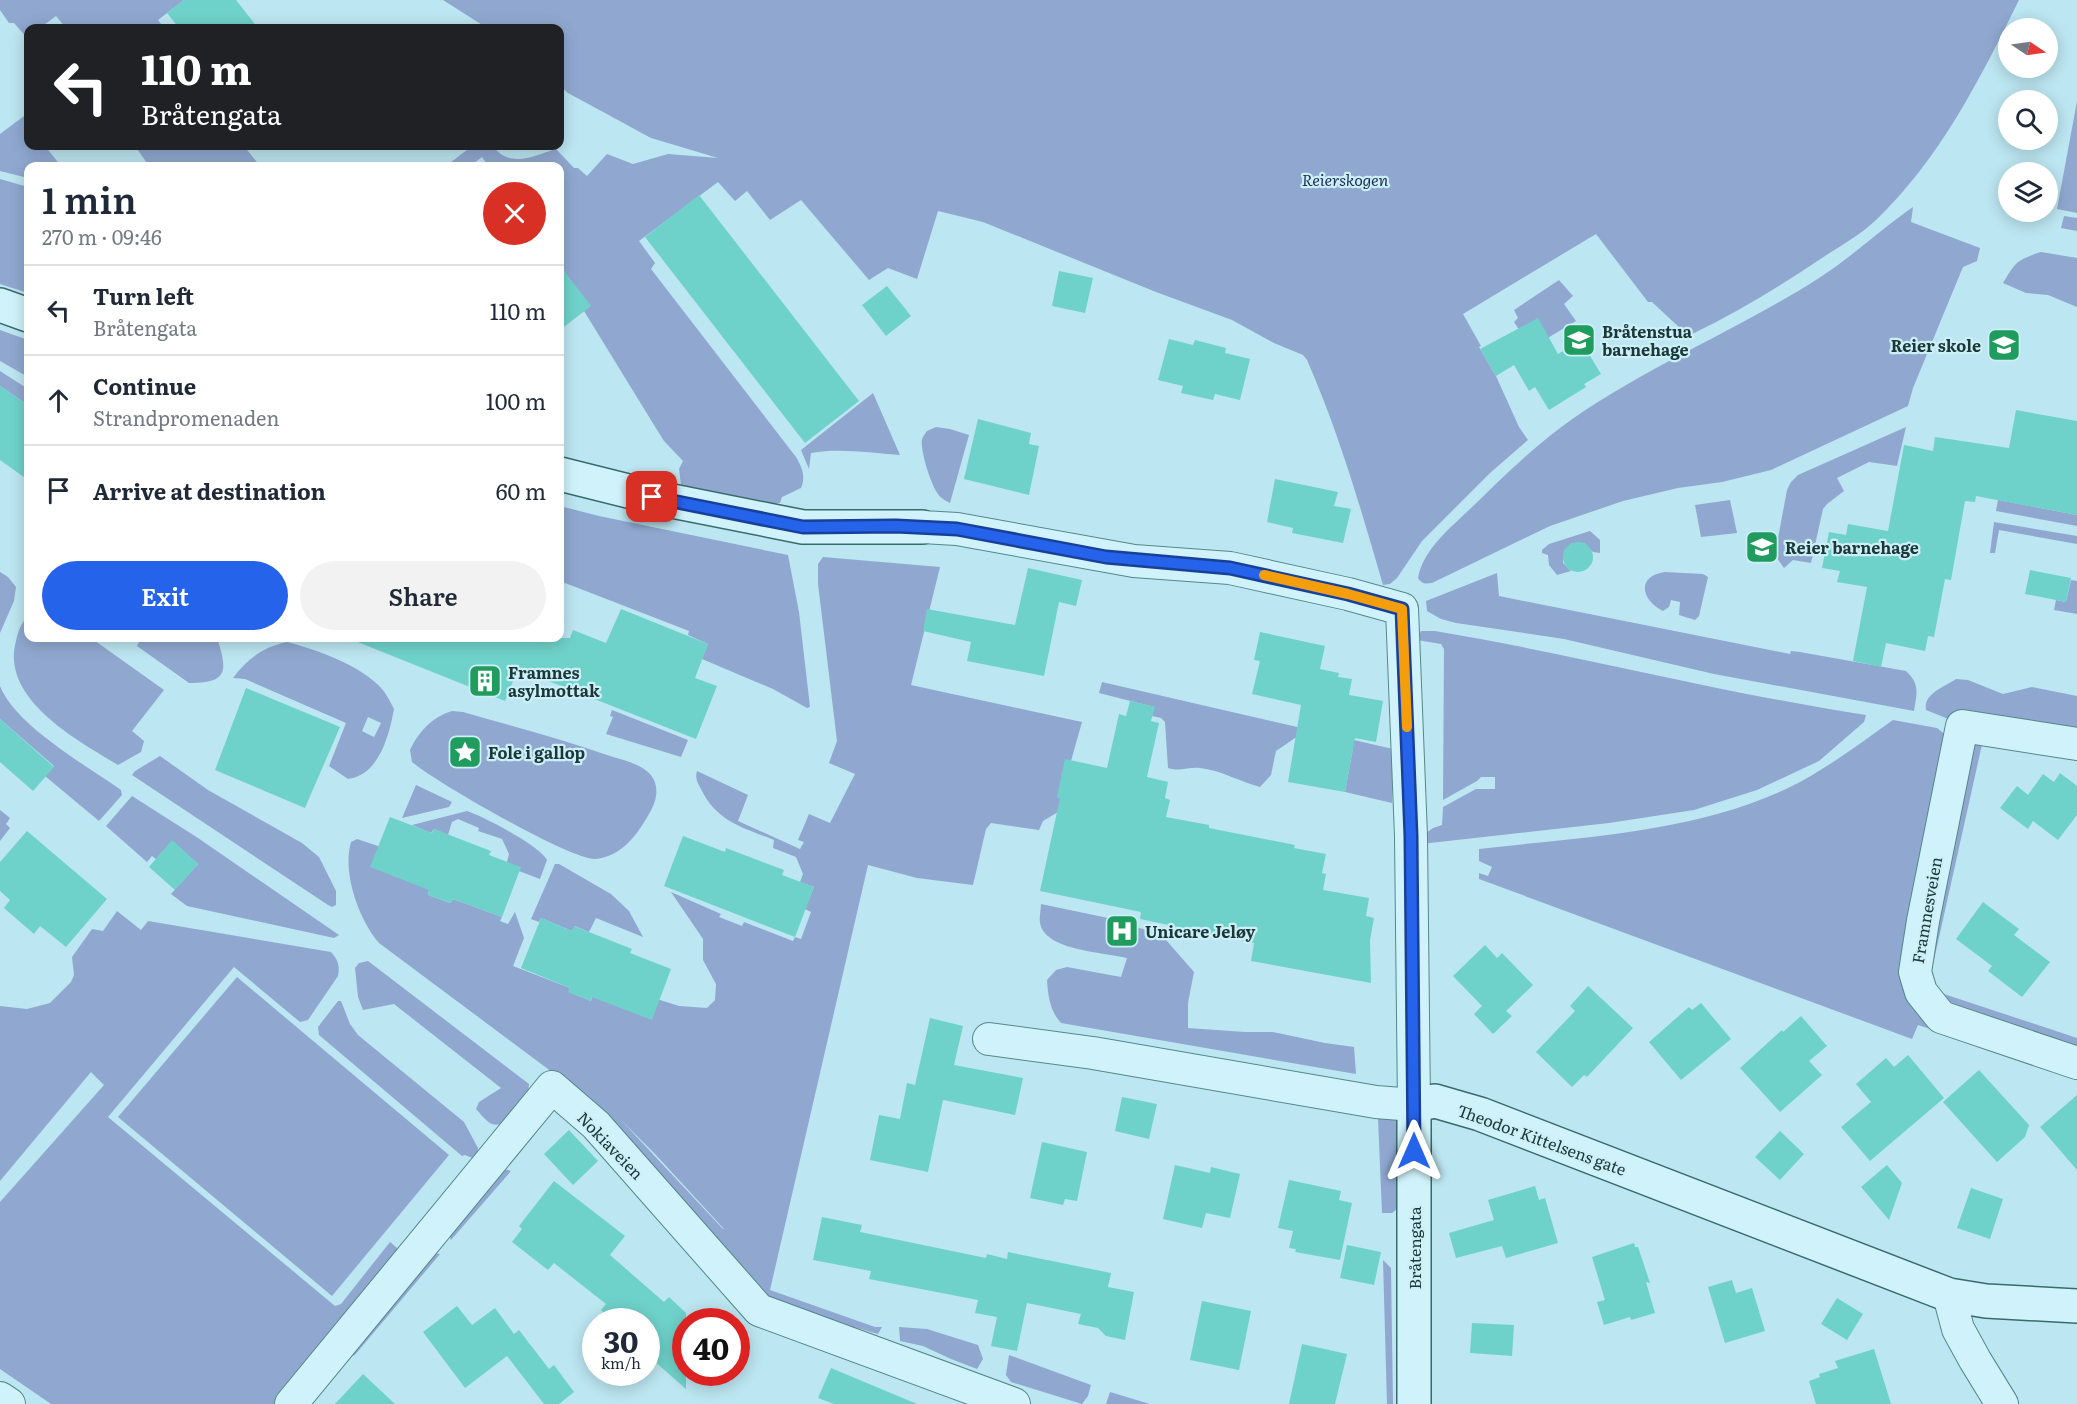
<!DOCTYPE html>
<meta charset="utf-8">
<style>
:root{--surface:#fff;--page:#f2f2f3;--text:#1f2937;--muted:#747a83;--line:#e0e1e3;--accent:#2563eb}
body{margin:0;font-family:Literata,serif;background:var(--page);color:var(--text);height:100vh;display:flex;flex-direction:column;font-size:22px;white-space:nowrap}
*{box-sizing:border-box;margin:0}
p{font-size:20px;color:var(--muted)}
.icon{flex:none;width:33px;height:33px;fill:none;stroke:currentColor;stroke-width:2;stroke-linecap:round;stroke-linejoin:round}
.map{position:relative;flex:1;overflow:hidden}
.panel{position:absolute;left:24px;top:162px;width:540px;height:480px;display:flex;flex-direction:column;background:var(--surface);border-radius:12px;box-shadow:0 3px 15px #0003}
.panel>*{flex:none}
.top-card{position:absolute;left:24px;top:24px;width:540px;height:126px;border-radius:12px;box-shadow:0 3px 15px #0003;background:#202124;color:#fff;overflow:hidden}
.needle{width:39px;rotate:103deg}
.fabs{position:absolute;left:1998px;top:18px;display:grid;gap:12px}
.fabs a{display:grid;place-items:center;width:60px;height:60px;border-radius:50%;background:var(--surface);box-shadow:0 3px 15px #0003;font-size:30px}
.speed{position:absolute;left:582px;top:1308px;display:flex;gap:12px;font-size:30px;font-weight:700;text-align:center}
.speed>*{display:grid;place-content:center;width:78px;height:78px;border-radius:50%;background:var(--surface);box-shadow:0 3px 15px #0003;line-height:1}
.speed small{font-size:15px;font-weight:400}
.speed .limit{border:9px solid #d22;background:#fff;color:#111}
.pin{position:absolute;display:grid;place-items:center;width:51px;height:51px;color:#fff;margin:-26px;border-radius:12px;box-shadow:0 3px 9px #0006}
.me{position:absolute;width:66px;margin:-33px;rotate:0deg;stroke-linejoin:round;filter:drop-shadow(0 0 4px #0008)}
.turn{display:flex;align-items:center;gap:21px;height:126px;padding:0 18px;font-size:27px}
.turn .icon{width:78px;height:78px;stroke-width:2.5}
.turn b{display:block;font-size:42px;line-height:51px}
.round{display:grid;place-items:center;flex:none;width:63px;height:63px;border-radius:32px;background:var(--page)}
.head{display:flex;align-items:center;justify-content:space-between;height:102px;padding:0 18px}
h1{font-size:36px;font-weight:600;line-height:45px}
.cta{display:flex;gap:12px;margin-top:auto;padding:12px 18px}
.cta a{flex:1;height:69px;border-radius:36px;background:var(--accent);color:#fff;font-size:24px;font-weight:600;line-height:69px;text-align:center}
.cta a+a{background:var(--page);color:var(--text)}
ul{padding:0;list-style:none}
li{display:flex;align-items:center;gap:18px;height:90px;padding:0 18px;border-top:2px solid var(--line)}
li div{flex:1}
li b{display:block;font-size:22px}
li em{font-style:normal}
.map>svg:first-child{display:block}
.green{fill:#90a8d0;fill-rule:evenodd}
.building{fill:#6fd2ca}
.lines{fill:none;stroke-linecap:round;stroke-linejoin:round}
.street-casing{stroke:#54888a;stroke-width:34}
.secondary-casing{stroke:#386b6b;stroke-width:36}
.street{stroke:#d0f3fb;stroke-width:32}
.secondary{stroke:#d0f3fb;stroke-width:33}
.route-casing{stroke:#184099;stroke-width:15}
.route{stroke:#2563eb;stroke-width:10}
.slow{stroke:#f59e0b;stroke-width:10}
.labels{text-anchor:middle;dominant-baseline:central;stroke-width:4.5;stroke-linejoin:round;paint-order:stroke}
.park-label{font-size:16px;font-style:italic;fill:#1f2d56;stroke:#cceff8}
.poi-label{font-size:16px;font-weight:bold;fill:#1a3837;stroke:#cceff8;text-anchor:start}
.street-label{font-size:16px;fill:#1a3837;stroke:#cceff8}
</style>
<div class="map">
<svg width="2077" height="1404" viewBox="0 0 2077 1404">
<rect width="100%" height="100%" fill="#bce6f1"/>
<path class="green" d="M 0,0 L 184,0 L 158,20 L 164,28 L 66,28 L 56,16 L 40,28 L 28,28 L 28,39 L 14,23 L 9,23 L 0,10 Z
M 443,0 L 2019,0 C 1980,79 1940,159 1875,221 C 1860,235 1840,246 1822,258 C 1780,286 1738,312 1692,334 L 1681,329 L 1652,302 L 1648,302 L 1596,234 L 1463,314 L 1481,346 L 1479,347 L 1496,376 L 1519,427 L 1528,440 L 1490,473 L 1422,541 L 1397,578 L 1390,584 L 1383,585 C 1361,509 1339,433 1307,360 L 1303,355 L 1274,343 L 1232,320 L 1156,292 L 983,222 L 938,211 L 917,279 L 888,268 L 869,280 L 801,200 L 770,220 L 747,191 L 735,201 L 718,182 L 639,241 L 655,263 L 651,269 L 796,457 C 802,467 806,477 801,488 L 782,497 L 780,503 L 767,505 L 691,488 L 681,485 L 679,469 L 683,461 L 664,441 L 654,425 L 584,311 L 590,306 L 560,266 L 560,166 L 484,166 L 487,164 L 482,157 L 470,166 L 446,166 L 472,146 L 493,146 C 510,169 533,156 556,149 L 574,168 L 578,168 L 587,176 L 607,154 L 633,164 L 668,154 L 718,158 L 651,138 L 568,93 L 560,86 L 560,28 L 487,28 Z
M 2077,101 L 2077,213 L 2057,209 Z
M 28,113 L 28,146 L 45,146 L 61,166 L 28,166 L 28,178 L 0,171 L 0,134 Z
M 135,146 L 244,146 L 260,166 L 149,166 Z
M 0,179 L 28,187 L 28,293 L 0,284 Z
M 1913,207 L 1911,222 L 1980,248 L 1977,261 L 1963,267 L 1913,388 L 1908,406 L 1771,470 L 1722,482 L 1678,488 L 1623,501 L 1550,526 L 1432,583 C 1425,584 1422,584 1418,578 C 1423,550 1449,529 1469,510 C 1498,482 1528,452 1560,428 C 1640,369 1735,332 1819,278 C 1852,257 1881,229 1913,207 Z
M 2064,216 L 2077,218 L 2077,231 L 2061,228 Z
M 2041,252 L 2077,258 L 2077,307 L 2048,295 L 2026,293 L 2003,283 C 2016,261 2017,260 2041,252 Z
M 1559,280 L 1573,296 L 1564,304 L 1576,321 L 1531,348 L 1514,322 L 1518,318 L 1514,310 Z
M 0,330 L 28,340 L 28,377 L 0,361 Z
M 0,371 L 28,389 L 28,405 L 0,386 Z
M 873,393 L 900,455 C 871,453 840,448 811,453 L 809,469 L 801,450 Z
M 936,427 L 950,429 L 969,435 L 950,503 C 944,500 939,497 936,491 C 930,481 920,450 922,439 C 923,436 925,434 927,431 Z
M 1906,427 L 1897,466 L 1869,462 L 1837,478 L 1844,491 L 1827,504 L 1823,509 L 1811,563 L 1793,560 L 1784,568 L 1777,558 L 1776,549 L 1787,490 L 1791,482 L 1798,475 Z
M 1730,500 L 1737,533 L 1701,537 L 1695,505 Z
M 1998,500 L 2077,515 L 2077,526 L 1996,511 Z
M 560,506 L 599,516 L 788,555 L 799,612 L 810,707 L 807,708 L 773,689 L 702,659 L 708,644 L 688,635 L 689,631 L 560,581 Z
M 1994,522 L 2077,536 L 2077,544 L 1999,530 L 1995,553 L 1990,553 Z
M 1590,531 L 1600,540 L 1600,553 L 1593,552 L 1584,543 L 1572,543 L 1564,551 L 1563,563 L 1571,571 L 1557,575 L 1549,565 L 1548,555 L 1542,553 L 1542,550 L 1549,544 Z
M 823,557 L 940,567 L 911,685 L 1082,722 L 1071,761 L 1057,797 L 1070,800 L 1058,812 L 1043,821 L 1039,830 L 991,823 L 986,829 L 973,885 L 917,878 L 868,865 L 770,1290 L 875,1327 L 882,1327 L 878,1334 C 839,1322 792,1314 758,1290 L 556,1075 L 379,943 C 359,920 342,873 351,842 L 357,839 L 378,846 L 429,890 L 428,895 L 450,903 L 453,899 L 502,917 L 500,921 L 508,924 L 515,912 L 524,938 L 513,966 L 570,988 L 569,992 L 591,1001 L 592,997 L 660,1000 L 679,1006 L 707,1008 L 715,1000 L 716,984 L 703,960 L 703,939 L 671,892 L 721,914 L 719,917 L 742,926 L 744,922 L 793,941 L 795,937 L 801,939 L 811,912 L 805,909 L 814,887 L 800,882 L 803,874 L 796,857 L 773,848 L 774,840 C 742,827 717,822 701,789 C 697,782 695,778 697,771 L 748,795 L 738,821 L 800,849 L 804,842 L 798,840 L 809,814 L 830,823 L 855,774 L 829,763 L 837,741 L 818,584 L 818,564 ZM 621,1120 L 655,1154 L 724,1229 L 723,1229 Z
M 0,572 L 8,577 L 16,587 L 14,601 L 0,633 Z
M 1665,572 L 1703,574 L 1708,577 L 1699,616 L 1695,620 L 1679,615 L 1680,602 L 1671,600 L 1669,607 L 1663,611 C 1641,600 1636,576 1665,572 Z
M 1497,573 L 1499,596 L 1790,654 L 1791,651 L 1800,652 L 1906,671 C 1920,684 1917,693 1914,711 L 1714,674 L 1564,639 L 1456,623 L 1441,619 L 1427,611 L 1426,601 Z
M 2071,580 L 2077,581 L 2077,614 L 2054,610 L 2056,600 L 2066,602 Z
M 28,617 L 28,638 L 91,638 L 164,690 L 132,731 L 144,741 L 141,752 L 118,765 C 77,740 0,699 16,641 C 18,632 21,622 28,617 Z
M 1421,631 L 1435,631 C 1579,655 1721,693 1866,715 L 1864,722 L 1819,761 L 1757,790 L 1694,810 L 1609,823 L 1421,844 L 1422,836 L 1433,828 L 1442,825 L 1443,807 L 1476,789 L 1495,789 L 1495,777 L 1481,777 L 1477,781 L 1443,800 L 1444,649 L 1441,644 L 1417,640 Z
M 141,638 L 217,638 C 228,671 228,683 189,683 L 137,646 Z
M 287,642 C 317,650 361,665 382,689 C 387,695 391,703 394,709 C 389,736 379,775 348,779 L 329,766 L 346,723 L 245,679 L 233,678 C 247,659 263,647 287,642 ZM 368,717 L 381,723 L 374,737 L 362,731 Z
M 1956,679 L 1968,680 L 2003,694 L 2032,687 L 2077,696 L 2077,734 L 1964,722 L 1946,718 L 1926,710 C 1923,694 1944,687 1956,679 Z
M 1102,682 L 1393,749 L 1392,803 L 1345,792 L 1353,748 L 1295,738 L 1276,751 L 1271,775 L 1260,787 C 1241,782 1220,770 1200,768 C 1187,767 1181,772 1168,768 L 1165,722 L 1161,718 L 1152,716 L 1154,707 L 1099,693 Z
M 0,686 C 15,725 87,766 121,790 L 122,795 L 99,821 L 45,776 L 54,766 L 0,719 Z
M 612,710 L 688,740 L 681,757 L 606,734 L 613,717 L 610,716 Z
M 452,711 L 463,712 C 511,726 559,738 607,755 C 619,759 638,763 648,772 C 661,784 657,801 649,814 C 637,835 622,856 596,859 C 572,861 434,781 412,762 L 410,750 C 419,731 432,717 452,711 Z
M 1893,720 L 1937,728 L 1948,737 L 1911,995 L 2077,1068 L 2077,1078 L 1918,1025 L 1912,1039 L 1479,879 L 1479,873 L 1488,876 L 1492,867 L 1479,861 L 1479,849 C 1581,837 1692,833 1786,789 C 1824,771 1859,744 1893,720 Z
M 1983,740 L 1932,969 L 1927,967 L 1969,749 Z
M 160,756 L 208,790 L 302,843 L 319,857 L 336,891 L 336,905 L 332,907 L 328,905 L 132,775 L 135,771 Z
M 416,785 L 452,802 L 449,807 L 402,818 Z
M 132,796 L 198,838 L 339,935 L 334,938 L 187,906 L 171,894 L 198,864 L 172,841 L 156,859 L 152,856 L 147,862 L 106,826 Z
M 0,810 L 10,818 L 6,824 L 10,828 L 0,841 Z
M 467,811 C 483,816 540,846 547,860 L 540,879 L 519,871 L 507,862 L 509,854 L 502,839 L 478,831 L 479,828 L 458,819 L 452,822 L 448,835 L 434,829 L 431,833 L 412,825 Z
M 555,864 L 559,864 L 611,894 L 629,911 L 643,937 L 596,918 L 589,932 L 575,926 L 572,931 L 541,918 L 539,922 L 531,919 Z
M 1041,904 L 1132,923 L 1139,928 L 1160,933 L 1194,972 L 1188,1003 L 1188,1028 L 1245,1032 L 1273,1032 L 1325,1043 L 1354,1047 L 1356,1074 L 1061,1023 C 1050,1011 1048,996 1047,980 L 1056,970 L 1067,967 L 1121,977 L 1127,958 C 1104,952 1045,951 1040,923 C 1039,917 1041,909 1041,904 Z
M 117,911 L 141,930 L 148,921 L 331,952 C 338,960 340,965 338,976 L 308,1020 L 300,1022 L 234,967 L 108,1117 L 335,1306 L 341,1304 L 390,1242 L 402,1252 L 275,1404 L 51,1404 L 0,1369 L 0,1202 L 104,1085 L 91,1072 L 0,1181 L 0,1006 L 27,1009 L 50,1003 L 71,982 L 74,975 L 72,957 L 92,929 L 103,931 Z
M 368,961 L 529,1084 L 528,1099 C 520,1108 504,1131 490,1123 C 485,1120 480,1113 476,1109 L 479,1102 L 501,1088 L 394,1004 L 363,1010 L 358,997 L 355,968 L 359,963 Z
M 237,977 L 449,1155 L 332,1296 L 118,1117 Z
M 1944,994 L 2077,1038 L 2077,1048 L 1954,1007 Z
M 338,1001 L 341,1001 L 350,1024 L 358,1035 L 464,1122 L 478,1148 L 477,1160 L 465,1155 L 462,1156 L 319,1035 L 318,1027 Z
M 1378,1118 L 1395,1119 L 1397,1126 L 1398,1208 L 1392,1213 L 1382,1213 Z
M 499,1167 L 511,1171 L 451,1240 L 449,1235 Z
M 429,1252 L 440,1254 L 354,1356 L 351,1350 Z
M 1383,1260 L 1391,1268 L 1393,1404 L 1387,1404 Z
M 899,1327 L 927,1329 L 978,1345 L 983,1359 L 977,1369 L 951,1359 L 923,1346 L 900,1341 Z
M 1009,1355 L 1091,1385 L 1088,1396 L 1082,1404 L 1011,1382 L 1006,1375 Z
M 1110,1392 L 1150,1404 L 1106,1404 Z"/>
<path class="building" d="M 184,0 L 236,0 L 258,28 L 179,28 L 167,13 Z
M 699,195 L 859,401 L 805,443 L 645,237 Z
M 560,266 L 591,306 L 560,330 Z
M 1059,271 L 1093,278 L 1085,313 L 1052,306 Z
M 887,286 L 911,316 L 886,336 L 862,305 Z
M 1538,318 L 1558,354 L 1581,341 L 1601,374 L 1584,384 L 1586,387 L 1549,410 L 1535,387 L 1529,391 L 1514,365 L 1496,376 L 1480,349 Z
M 1169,339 L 1193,345 L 1195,340 L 1226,348 L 1225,353 L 1250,359 L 1240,400 L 1215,394 L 1213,400 L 1181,393 L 1183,386 L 1158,380 Z
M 0,386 L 28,405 L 28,480 L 0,460 Z
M 2016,410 L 2077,421 L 2077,515 L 1976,496 L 1975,502 L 1965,501 L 1951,580 L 1945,579 L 1934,637 L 1928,636 L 1925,651 L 1886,643 L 1881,667 L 1853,661 L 1867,587 L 1837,582 L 1840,571 L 1822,568 L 1829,532 L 1846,535 L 1848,524 L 1888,531 L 1904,445 L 1933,451 L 1935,437 L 2009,448 Z
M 978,419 L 1031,433 L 1029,444 L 1039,446 L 1029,495 L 964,479 Z
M 1275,479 L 1338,492 L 1334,506 L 1351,509 L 1343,543 L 1292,533 L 1293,528 L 1267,522 Z
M1563 557a15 15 0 1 1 30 0a15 15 0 1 1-30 0Z
M 1028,568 L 1082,580 L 1076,606 L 1059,602 L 1044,676 L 967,661 L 971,642 L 923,631 L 927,609 L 1015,625 Z
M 2030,570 L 2071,578 L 2066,602 L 2025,594 Z
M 621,609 L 708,644 L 695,678 L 717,686 L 696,739 L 518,669 L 505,701 L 350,639 L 350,638 L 570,638 L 573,630 L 606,643 Z
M 1260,632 L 1325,646 L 1320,669 L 1339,673 L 1338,677 L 1352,679 L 1349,695 L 1383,701 L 1376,742 L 1355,738 L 1345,792 L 1288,782 L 1301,705 L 1252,694 L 1260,661 L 1254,660 Z
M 246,688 L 340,727 L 305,808 L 215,770 Z
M 1130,701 L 1155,707 L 1151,721 L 1159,723 L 1147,777 L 1168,782 L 1165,798 L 1170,800 L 1166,817 L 1209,825 L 1209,828 L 1295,845 L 1294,848 L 1326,854 L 1322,873 L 1326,874 L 1323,890 L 1369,898 L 1366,916 L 1374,918 L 1370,940 L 1371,983 L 1251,961 L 1254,943 L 1140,919 L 1141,912 L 1040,891 L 1060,798 L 1057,797 L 1065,759 L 1107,768 L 1119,714 L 1126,716 Z
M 0,719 L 54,767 L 33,791 L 0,762 Z
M 2060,773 L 2077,786 L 2077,815 L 2058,840 L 2033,821 L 2028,829 L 2000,808 L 2017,786 L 2028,795 L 2043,774 L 2054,782 Z
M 390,817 L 432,833 L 434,829 L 491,851 L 489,855 L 521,867 L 502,917 L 453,899 L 450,903 L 428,895 L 429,890 L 370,867 Z
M 27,831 L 107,899 L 66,947 L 40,926 L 34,934 L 4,908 L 10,900 L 0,891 L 0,862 Z
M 683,836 L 725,852 L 726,848 L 784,870 L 782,875 L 814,887 L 795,937 L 664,886 Z
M 172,840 L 198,864 L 175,890 L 149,867 Z
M 1983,902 L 2019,929 L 2014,935 L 2050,962 L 2022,997 L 1988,971 L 1992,966 L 1956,939 Z
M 541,918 L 572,931 L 574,926 L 589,932 L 632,949 L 630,953 L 671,969 L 652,1020 L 592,997 L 591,1001 L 568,992 L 570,988 L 521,968 Z
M 1485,945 L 1497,958 L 1502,953 L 1533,985 L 1506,1011 L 1512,1016 L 1493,1034 L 1474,1014 L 1482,1006 L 1453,976 Z
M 1588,986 L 1633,1028 L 1587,1077 L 1584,1075 L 1572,1087 L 1536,1052 L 1575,1011 L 1570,1006 Z
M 1701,1003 L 1731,1039 L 1681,1080 L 1649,1042 L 1689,1007 L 1692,1010 Z
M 1801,1016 L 1827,1046 L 1809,1061 L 1822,1075 L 1780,1112 L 1740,1068 L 1782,1030 L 1783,1032 Z
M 930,1018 L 963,1026 L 954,1065 L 1023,1078 L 1015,1115 L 943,1100 L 928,1172 L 870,1160 L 879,1115 L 900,1119 L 907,1083 L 915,1085 Z
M 1908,1055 L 1944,1098 L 1870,1161 L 1841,1127 L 1871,1102 L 1856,1084 L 1886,1058 L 1894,1067 Z
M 1979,1070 L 2029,1125 L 2025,1137 L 1997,1162 L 1943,1102 Z
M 2077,1095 L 2077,1170 L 2040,1127 Z
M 1122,1097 L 1157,1104 L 1149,1139 L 1115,1131 Z
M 569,1130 L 598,1161 L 573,1185 L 544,1154 Z
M 1780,1131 L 1804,1154 L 1780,1180 L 1755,1157 Z
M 1042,1142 L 1087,1152 L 1077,1201 L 1065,1199 L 1063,1205 L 1030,1198 Z
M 1175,1165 L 1210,1173 L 1211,1167 L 1240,1174 L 1230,1218 L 1206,1213 L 1202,1228 L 1163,1219 Z
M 1887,1165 L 1902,1183 L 1889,1220 L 1861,1187 Z
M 1289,1180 L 1341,1191 L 1339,1200 L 1352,1203 L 1340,1260 L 1295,1252 L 1296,1249 L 1289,1248 L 1293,1231 L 1278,1228 Z
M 554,1181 L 625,1236 L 610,1255 L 664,1302 L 669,1297 L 686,1313 L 686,1389 L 646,1354 L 646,1322 L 614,1322 L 601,1310 L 606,1304 L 554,1263 L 548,1270 L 512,1242 L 522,1229 L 519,1226 Z
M 1535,1186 L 1539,1200 L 1545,1198 L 1558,1243 L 1506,1258 L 1502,1246 L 1456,1258 L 1449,1233 L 1494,1220 L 1488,1200 Z
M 1971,1188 L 2003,1199 L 1990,1239 L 1957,1228 Z
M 822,1217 L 862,1225 L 860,1232 L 986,1258 L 987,1254 L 1007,1259 L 1008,1252 L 1111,1273 L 1108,1287 L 1134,1292 L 1125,1340 L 1106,1336 L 1098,1328 L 1078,1324 L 1081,1314 L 1027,1303 L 1017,1351 L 991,1346 L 997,1317 L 975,1313 L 978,1300 L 869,1279 L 871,1271 L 813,1260 Z
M 1634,1243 L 1635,1247 L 1638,1247 L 1650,1283 L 1646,1282 L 1655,1313 L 1631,1320 L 1630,1317 L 1604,1325 L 1597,1302 L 1605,1300 L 1592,1257 Z
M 1347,1245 L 1381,1252 L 1374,1285 L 1340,1278 Z
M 1732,1280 L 1736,1293 L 1752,1288 L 1765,1331 L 1725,1343 L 1708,1287 Z
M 1837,1298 L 1863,1314 L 1847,1340 L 1821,1324 Z
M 1202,1301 L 1251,1311 L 1239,1370 L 1190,1360 Z
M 457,1306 L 472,1325 L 495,1308 L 514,1334 L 519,1330 L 549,1369 L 554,1365 L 574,1392 L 559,1404 L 544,1404 L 507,1356 L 465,1388 L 423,1332 Z
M 1472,1323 L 1514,1325 L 1512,1356 L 1470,1353 Z
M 1302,1344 L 1347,1354 L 1335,1404 L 1289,1404 Z
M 1874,1349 L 1891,1404 L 1816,1404 L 1809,1381 L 1820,1377 L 1819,1374 L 1838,1368 L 1835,1361 Z
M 831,1368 L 917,1404 L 834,1404 L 818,1398 Z
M 363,1374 L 395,1404 L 335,1404 Z"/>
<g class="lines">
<defs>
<path id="street" d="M 922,527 L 957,529 L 1134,561 L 1230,568 L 1348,594 L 1402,609 L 1411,836 L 1414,1105 L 1376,1102 L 1093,1053 L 989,1039
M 2077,744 L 1962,726 L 1923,921 L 1915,972 L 1921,992 L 1941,1017 L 2077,1063
M 1949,1295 L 1958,1329 L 1975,1360 L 2002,1404
M 0,1398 L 9,1404
M 291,1404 L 552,1087 L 596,1125 L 759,1310 L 1014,1404"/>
<path id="secondary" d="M 0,305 L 28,315
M 560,474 L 652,497 L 803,527 L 922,527
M 1414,1404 L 1414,1105 L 1435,1101 L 1480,1114 L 1949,1295 L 1986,1301 L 2077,1306"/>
</defs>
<use href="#street" class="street-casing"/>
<use href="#secondary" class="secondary-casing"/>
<use href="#street" class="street"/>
<use href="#secondary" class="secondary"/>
</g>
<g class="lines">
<defs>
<path id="route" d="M 652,497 L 803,527 L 896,526 L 957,529 L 1106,557 L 1230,568 L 1348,594 L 1402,609 L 1411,836 L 1414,1151"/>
</defs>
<use href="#route" class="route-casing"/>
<use href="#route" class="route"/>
<path class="slow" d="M 1264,575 L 1348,594 L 1402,609 L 1407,727"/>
</g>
<defs>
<symbol id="school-square" viewBox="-11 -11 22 22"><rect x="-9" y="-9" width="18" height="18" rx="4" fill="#209d5e" stroke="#cceff8"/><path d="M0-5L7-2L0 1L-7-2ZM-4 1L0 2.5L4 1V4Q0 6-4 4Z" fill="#fff"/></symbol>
<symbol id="building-square" viewBox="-11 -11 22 22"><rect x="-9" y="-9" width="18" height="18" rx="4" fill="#209d5e" stroke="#cceff8"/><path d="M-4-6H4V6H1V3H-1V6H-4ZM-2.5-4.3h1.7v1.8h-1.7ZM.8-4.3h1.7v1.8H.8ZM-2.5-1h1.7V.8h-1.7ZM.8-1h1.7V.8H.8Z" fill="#fff"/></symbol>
<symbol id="sight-square" viewBox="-11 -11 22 22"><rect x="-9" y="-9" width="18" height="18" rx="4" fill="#209d5e" stroke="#cceff8"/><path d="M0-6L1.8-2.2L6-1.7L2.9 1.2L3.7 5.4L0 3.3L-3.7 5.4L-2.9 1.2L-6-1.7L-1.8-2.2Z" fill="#fff"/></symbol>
<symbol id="hospital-square" viewBox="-11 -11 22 22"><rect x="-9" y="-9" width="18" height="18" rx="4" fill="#209d5e" stroke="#cceff8"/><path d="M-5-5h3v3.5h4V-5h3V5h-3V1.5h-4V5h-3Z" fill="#fff"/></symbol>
</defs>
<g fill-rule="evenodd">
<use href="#school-square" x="1560" y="321" width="38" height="38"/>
<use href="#school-square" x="1985" y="326" width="38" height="38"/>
<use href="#school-square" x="1743" y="528" width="38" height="38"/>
<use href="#building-square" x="466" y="662" width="38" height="38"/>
<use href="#sight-square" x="446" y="733" width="38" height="38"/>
<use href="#hospital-square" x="1103" y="912" width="38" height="38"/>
</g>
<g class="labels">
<g class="park-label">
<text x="1345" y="179">Reierskogen</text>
</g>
<g class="poi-label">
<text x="1602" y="331">Bråtenstua<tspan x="1602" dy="18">barnehage</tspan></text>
<text x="1981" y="345" text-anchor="end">Reier skole</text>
<text x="1785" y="547">Reier barnehage</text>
<text x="508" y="672">Framnes<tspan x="508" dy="18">asylmottak</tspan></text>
<text x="488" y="752">Fole i gallop</text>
<text x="1145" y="931">Unicare Jeløy</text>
</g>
<g class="street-label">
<text transform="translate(1926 910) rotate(-80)">Framnesveien</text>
<text transform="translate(1542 1139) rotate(20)">Theodor Kittelsens gate</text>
<text transform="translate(611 1145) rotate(46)">Nokiaveien</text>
<text transform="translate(1414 1248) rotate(-90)">Bråtengata</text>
</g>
</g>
</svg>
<div class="fabs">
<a><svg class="needle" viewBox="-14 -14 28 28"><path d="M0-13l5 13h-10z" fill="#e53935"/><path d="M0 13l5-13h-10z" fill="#747a83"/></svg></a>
<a><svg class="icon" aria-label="search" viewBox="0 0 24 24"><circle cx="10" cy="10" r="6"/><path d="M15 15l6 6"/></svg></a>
<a><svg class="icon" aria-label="layers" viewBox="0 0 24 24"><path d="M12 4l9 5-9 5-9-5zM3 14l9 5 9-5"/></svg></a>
</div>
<div class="speed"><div>30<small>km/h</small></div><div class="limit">40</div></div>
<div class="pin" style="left:652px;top:497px;background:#d93025"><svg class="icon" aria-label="arrive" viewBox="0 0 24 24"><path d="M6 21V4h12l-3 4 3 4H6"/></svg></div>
<svg class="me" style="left:1414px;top:1151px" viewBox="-20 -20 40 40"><path d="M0-17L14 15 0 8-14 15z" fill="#2563eb" stroke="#fff" stroke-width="4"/></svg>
<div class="top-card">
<div class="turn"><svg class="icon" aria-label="left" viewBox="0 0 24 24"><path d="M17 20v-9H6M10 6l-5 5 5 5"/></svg><div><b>110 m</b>Bråtengata</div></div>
</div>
<section class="panel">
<div class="head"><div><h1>1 min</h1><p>270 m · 09:46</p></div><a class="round" style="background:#d93025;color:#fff"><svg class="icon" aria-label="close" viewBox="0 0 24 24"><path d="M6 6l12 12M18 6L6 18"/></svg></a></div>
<ul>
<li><svg class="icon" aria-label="left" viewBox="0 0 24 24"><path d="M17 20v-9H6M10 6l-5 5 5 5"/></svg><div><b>Turn left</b><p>Bråtengata</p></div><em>110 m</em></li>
<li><svg class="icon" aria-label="ahead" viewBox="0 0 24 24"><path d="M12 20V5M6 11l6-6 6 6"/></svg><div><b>Continue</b><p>Strandpromenaden</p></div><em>100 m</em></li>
<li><svg class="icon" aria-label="arrive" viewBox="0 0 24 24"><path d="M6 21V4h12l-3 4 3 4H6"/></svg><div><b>Arrive at destination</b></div><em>60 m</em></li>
</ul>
<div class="cta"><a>Exit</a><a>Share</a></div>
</section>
</div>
